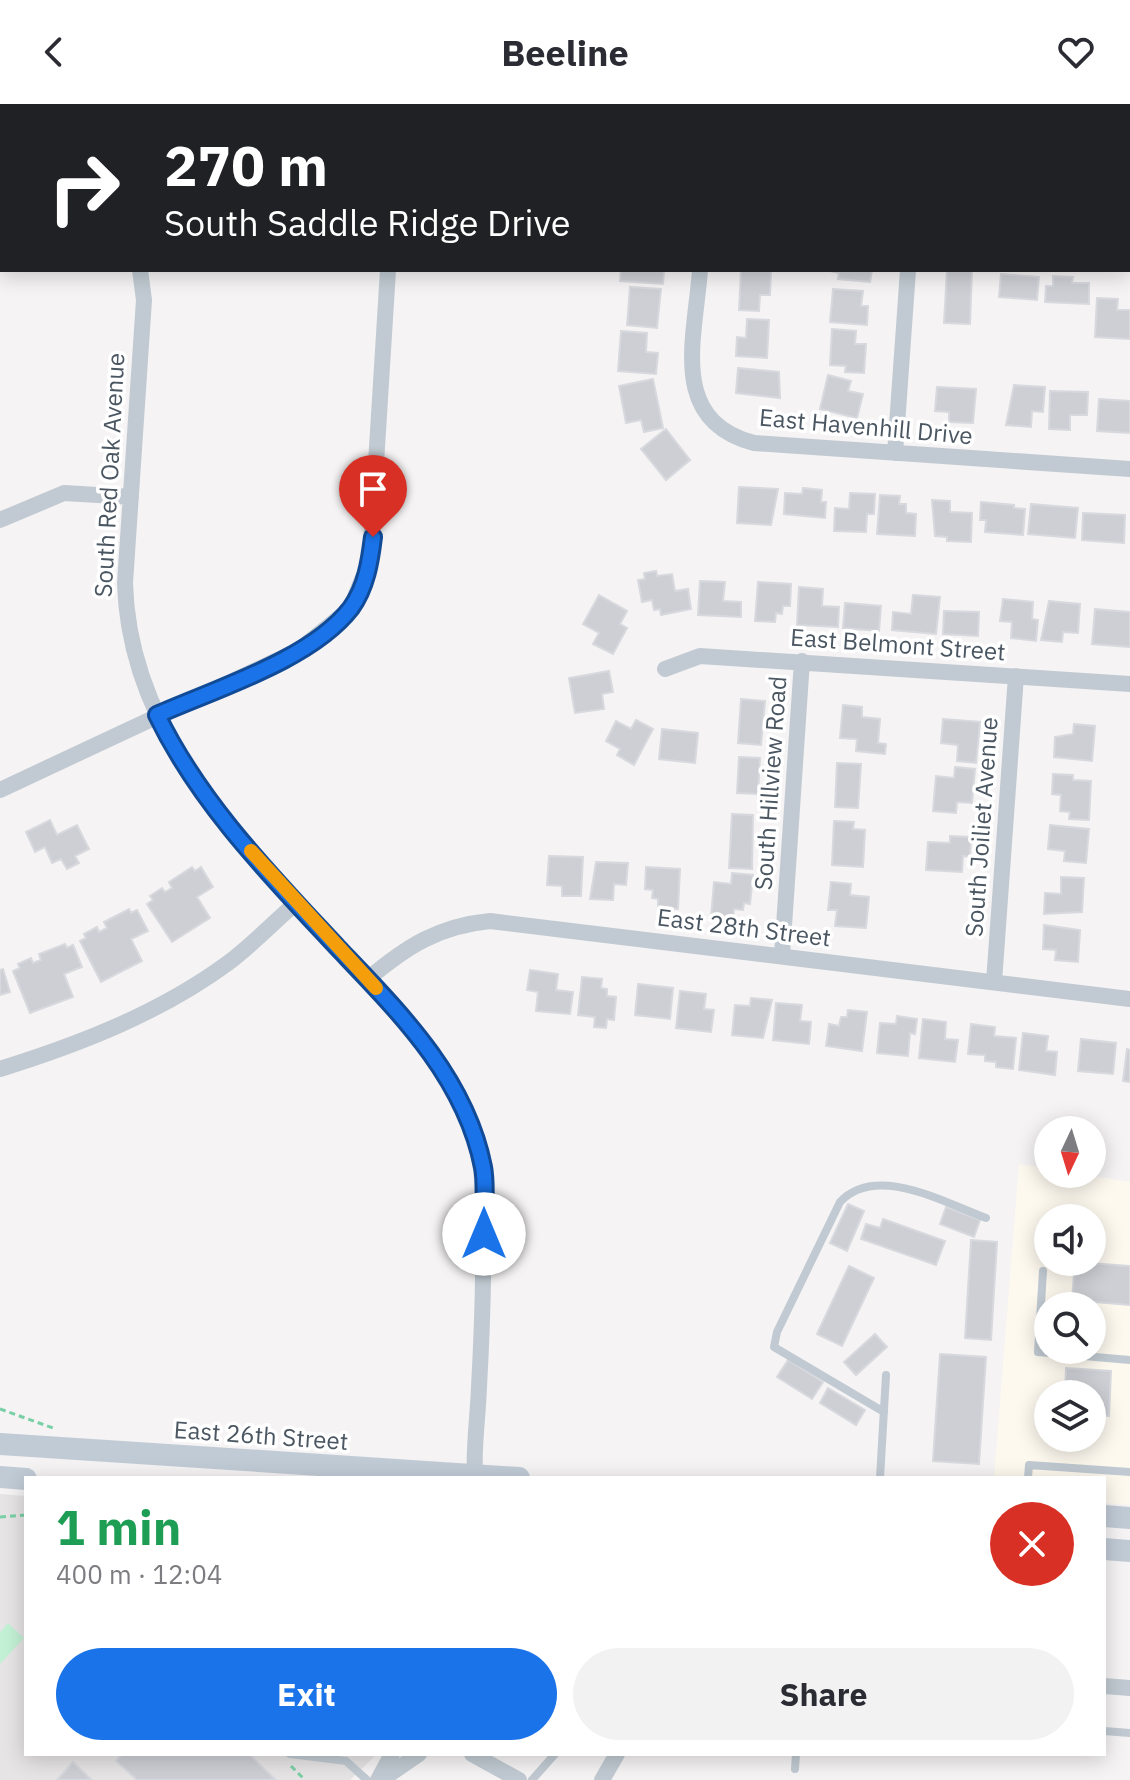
<!DOCTYPE html>
<meta charset="utf-8">
<style>
:root{--surface:#fff;--page:#f2f2f3;--text:#2b2b33;--muted:#7c7c81;--accent:#1a73e8}
body{margin:0;font-family:"IBM Plex Sans",sans-serif;background:var(--page);color:var(--text);height:100vh;display:flex;flex-direction:column;font-size:30px;white-space:nowrap}
*{box-sizing:border-box;margin:0}
p{font-size:26px;color:var(--muted)}
.icon{flex:none;width:44px;height:44px;fill:none;stroke:currentColor;stroke-width:2;stroke-linecap:round;stroke-linejoin:round}
.map{position:relative;flex:1;overflow:hidden}
.panel{position:absolute;left:24px;top:1372px;width:1082px;height:280px;display:flex;flex-direction:column;background:var(--surface);border-radius:0px;box-shadow:0 4px 20px #0003}
.panel>*{flex:none}
.hud{position:absolute;left:0px;top:0px;width:1130px;height:168px;box-shadow:0 4px 20px #0003;background:#202124;color:#fff;overflow:hidden}
.needle{width:52px;rotate:184deg}
.buttons{position:absolute;left:1034px;top:1012px;display:grid;gap:16px}
.buttons a{display:grid;place-items:center;width:72px;height:72px;border-radius:50%;background:var(--surface);box-shadow:0 4px 20px #0003;font-size:40px}
.pin{position:absolute;display:grid;place-items:center;width:68px;height:68px;color:#fff;margin:-82px -34px;border-radius:50% 50% 50% 0;rotate:-45deg;box-shadow:0 0 8px #0007}
.pin .icon{rotate:45deg}
.me{position:absolute;width:88px;margin:-44px;rotate:0deg;stroke-linejoin:round;filter:drop-shadow(0 0 6px #0008)}
.turn{display:flex;align-items:center;gap:28px;height:168px;padding:0 32px;font-size:36px}
.turn .icon{width:104px;height:104px;stroke-width:2.5}
.turn b{display:block;font-size:56px;line-height:68px}
.round{display:grid;place-items:center;flex:none;width:84px;height:84px;border-radius:42px;background:var(--page)}
.headline{display:flex;align-items:center;justify-content:space-between;height:136px;padding:0 32px}
h1{font-size:48px;font-weight:700;line-height:60px;color:#1e9e55}
.button{display:flex;gap:16px;margin-top:auto;padding:16px 32px}
.button a{flex:1;height:92px;border-radius:48px;background:var(--accent);color:#fff;font-size:32px;font-weight:700;line-height:92px;text-align:center}
.button a+a{background:var(--page);color:var(--text)}
header{display:flex;justify-content:space-between;align-items:center;height:104px;padding:0 32px;background:var(--surface);font-size:36px;font-weight:700}
.map>svg:first-child{display:block}
.commercial{fill:#fdf9ef;fill-rule:evenodd}
.education{fill:#e6e4e5}
.green{fill:#c3f1d5}
.building{fill:#cdcfd5;stroke:#d7d9de;stroke-width:2}
.lines{fill:none;stroke-linecap:round;stroke-linejoin:round}
.path{stroke:#7ad0a6;stroke-width:3;stroke-dasharray:6 4;stroke-linecap:butt}
.lane{stroke:#c1cad2;stroke-width:8}
.street{stroke:#c1cad2;stroke-width:16}
.secondary{stroke:#c1cbd6;stroke-width:22}
.route-casing{stroke:#114b97;stroke-width:20}
.route{stroke:#1a73e8;stroke-width:14}
.slow{stroke:#f59e0b;stroke-width:14}
.labels{text-anchor:middle;dominant-baseline:central;stroke-width:7;stroke-linejoin:round;paint-order:stroke}
.street-label{font-size:24px;fill:#4a5661;stroke:#fff}
</style>
<header><svg class="icon" aria-label="back" viewBox="0 0 24 24"><path d="M15 5l-7 7 7 7"/></svg>Beeline<svg class="icon" aria-label="heart" viewBox="0 0 24 24"><path d="M12 20l-8-8c-3-5 5-10 8-4 3-6 11-1 8 4z"/></svg></header>
<div class="map">
<svg width="1130" height="1676" viewBox="0 0 1130 1676">
<rect width="100%" height="100%" fill="#f5f3f3"/>
<path class="commercial" d="M 1019,1060 L 1048,1065 L 1048,1070 L 1081,1070 L 1130,1078 L 1130,1401 L 1104,1399 L 1104,1374 L 994,1374 ZM 1048,1114 L 1092,1114 L 1092,1158 L 1048,1158 ZM 1048,1202 L 1092,1202 L 1092,1246 L 1048,1246 ZM 1048,1290 L 1092,1290 L 1092,1334 L 1048,1334 Z"/>
<path class="education" d="M 0,1390 L 26,1392 L 26,1650 L 375,1650 L 373,1654 L 350,1676 L 0,1676 Z"/>
<path class="green" d="M 8,1519 L 24,1534 L 0,1560 L 0,1528 Z"/>
<path class="building" d="M 621,166 L 664,166 L 663,180 L 620,177 Z
M 741,166 L 771,166 L 770,191 L 760,191 L 759,207 L 739,206 Z
M 826,166 L 872,166 L 870,178 L 838,175 L 839,169 Z
M 947,166 L 972,166 L 970,220 L 944,219 Z
M 1001,170 L 1039,173 L 1037,196 L 999,193 Z
M 1053,172 L 1073,173 L 1072,179 L 1089,179 L 1089,200 L 1045,198 L 1046,182 L 1053,182 Z
M 630,183 L 661,185 L 657,224 L 627,221 Z
M 833,185 L 863,187 L 861,202 L 868,202 L 867,221 L 830,218 Z
M 1097,194 L 1118,195 L 1117,206 L 1130,206 L 1130,235 L 1095,233 Z
M 747,215 L 769,216 L 767,254 L 736,252 L 737,233 L 746,234 Z
M 832,225 L 856,227 L 855,240 L 866,240 L 864,269 L 845,268 L 846,262 L 830,261 Z
M 621,227 L 647,229 L 646,248 L 658,249 L 656,270 L 618,267 Z
M 738,264 L 779,268 L 780,294 L 736,289 Z
M 828,271 L 851,277 L 848,287 L 863,290 L 857,314 L 820,305 Z
M 653,275 L 663,324 L 644,328 L 641,316 L 626,319 L 619,282 Z
M 1014,281 L 1045,283 L 1043,308 L 1032,307 L 1031,323 L 1006,321 Z
M 937,283 L 976,285 L 973,319 L 949,318 L 949,308 L 935,307 Z
M 1050,287 L 1088,288 L 1087,311 L 1070,311 L 1070,326 L 1049,325 Z
M 1099,295 L 1130,297 L 1130,329 L 1097,327 Z
M 666,325 L 690,356 L 666,376 L 641,345 Z
M 739,383 L 778,385 L 771,421 L 737,419 Z
M 803,384 L 822,386 L 821,398 L 826,398 L 825,414 L 784,410 L 785,389 L 802,390 Z
M 850,389 L 875,390 L 874,410 L 867,410 L 866,428 L 834,427 L 835,404 L 849,405 Z
M 880,391 L 900,392 L 899,400 L 906,400 L 906,409 L 916,410 L 915,432 L 877,430 Z
M 932,396 L 950,397 L 950,408 L 972,409 L 971,438 L 947,437 L 947,433 L 935,432 Z
M 981,398 L 1014,401 L 1014,404 L 1025,405 L 1023,431 L 985,428 L 986,416 L 980,416 Z
M 1031,400 L 1078,404 L 1075,434 L 1028,430 Z
M 1083,409 L 1125,411 L 1124,439 L 1082,436 Z
M 656,467 L 657,472 L 672,470 L 675,487 L 688,485 L 691,505 L 661,511 L 660,505 L 654,506 L 652,496 L 642,498 L 638,476 L 645,475 L 644,469 Z
M 700,477 L 725,478 L 723,497 L 741,498 L 741,513 L 698,511 Z
M 758,478 L 791,480 L 790,502 L 783,502 L 782,510 L 776,509 L 775,518 L 755,517 Z
M 799,483 L 823,485 L 822,502 L 839,503 L 838,523 L 797,521 Z
M 599,491 L 627,507 L 620,520 L 627,524 L 613,550 L 593,540 L 599,529 L 583,520 Z
M 913,491 L 940,493 L 936,530 L 892,526 L 893,508 L 911,510 Z
M 1003,495 L 1033,498 L 1032,515 L 1038,516 L 1036,537 L 1011,534 L 1012,518 L 1000,517 Z
M 1049,497 L 1080,500 L 1078,529 L 1063,528 L 1062,538 L 1041,536 Z
M 845,499 L 881,502 L 879,527 L 843,524 Z
M 1095,505 L 1130,508 L 1130,543 L 1092,540 Z
M 944,507 L 979,508 L 978,532 L 943,530 Z
M 609,567 L 613,588 L 602,590 L 604,605 L 575,609 L 569,574 Z
M 741,595 L 765,597 L 761,641 L 738,639 Z
M 843,601 L 862,603 L 862,613 L 880,615 L 878,639 L 886,640 L 885,650 L 856,647 L 857,635 L 840,634 Z
M 943,615 L 980,618 L 976,659 L 957,657 L 958,641 L 941,639 Z
M 636,616 L 653,625 L 634,661 L 617,651 L 620,645 L 606,637 L 616,617 L 631,625 Z
M 1074,620 L 1095,622 L 1092,657 L 1054,653 L 1055,633 L 1073,630 Z
M 662,625 L 698,629 L 695,659 L 659,655 Z
M 739,653 L 760,654 L 758,690 L 737,689 Z
M 837,659 L 861,660 L 858,704 L 835,703 Z
M 955,663 L 975,665 L 972,699 L 957,698 L 956,709 L 933,707 L 936,672 L 954,674 Z
M 1053,670 L 1073,671 L 1073,676 L 1091,677 L 1089,716 L 1069,715 L 1070,708 L 1060,707 L 1061,691 L 1052,690 Z
M 732,710 L 753,711 L 752,765 L 729,764 Z
M 50,716 L 57,731 L 77,721 L 89,745 L 75,752 L 79,759 L 67,765 L 61,755 L 52,759 L 45,743 L 35,748 L 26,728 Z
M 834,717 L 854,718 L 853,725 L 865,726 L 863,763 L 832,761 Z
M 1050,721 L 1089,725 L 1086,759 L 1064,757 L 1065,747 L 1048,745 Z
M 950,732 L 971,733 L 970,753 L 963,752 L 962,768 L 926,766 L 928,738 L 950,739 Z
M 549,752 L 583,753 L 581,792 L 562,792 L 562,782 L 547,781 Z
M 596,758 L 628,759 L 626,781 L 614,780 L 613,796 L 590,795 Z
M 192,763 L 195,767 L 201,763 L 213,783 L 197,793 L 210,814 L 172,838 L 147,800 L 153,796 L 150,792 L 162,784 L 165,788 L 172,784 L 169,778 Z
M 646,763 L 680,765 L 678,805 L 658,804 L 658,795 L 652,794 L 653,786 L 645,785 Z
M 732,769 L 753,771 L 750,800 L 744,799 L 743,806 L 734,805 L 733,815 L 711,813 L 714,778 L 731,780 Z
M 1061,773 L 1084,774 L 1082,808 L 1044,810 L 1045,789 L 1061,790 Z
M 831,778 L 851,780 L 850,791 L 869,793 L 866,824 L 835,822 L 837,806 L 828,806 Z
M 129,805 L 131,809 L 137,806 L 148,827 L 131,835 L 142,857 L 101,878 L 80,837 L 86,834 L 84,830 L 97,823 L 99,828 L 107,824 L 104,818 Z
M 1044,821 L 1080,826 L 1078,858 L 1055,856 L 1056,846 L 1043,845 Z
M 65,840 L 67,844 L 73,841 L 82,863 L 64,870 L 73,893 L 30,909 L 13,867 L 20,864 L 18,860 L 31,854 L 33,859 L 41,856 L 39,850 Z
M 3,865 L 10,888 L 0,891 L 0,866 Z
M 530,866 L 558,870 L 556,886 L 573,888 L 570,910 L 536,907 L 538,888 L 527,886 Z
M 582,873 L 602,875 L 601,884 L 607,885 L 607,892 L 616,893 L 614,916 L 607,915 L 606,924 L 594,923 L 595,913 L 578,911 Z
M 638,880 L 673,884 L 670,915 L 635,911 Z
M 680,887 L 706,890 L 704,905 L 714,906 L 711,928 L 676,924 Z
M 751,894 L 772,896 L 763,934 L 732,931 L 735,901 L 750,902 Z
M 776,899 L 802,901 L 800,917 L 811,918 L 809,940 L 773,936 Z
M 848,906 L 867,908 L 862,947 L 826,942 L 829,920 L 839,922 L 841,913 L 847,913 Z
M 897,912 L 917,915 L 915,930 L 910,929 L 908,952 L 877,949 L 880,919 L 896,920 Z
M 923,915 L 946,918 L 945,935 L 958,936 L 955,958 L 919,954 Z
M 971,920 L 995,923 L 994,932 L 1016,934 L 1013,965 L 996,963 L 996,958 L 985,957 L 985,951 L 968,950 Z
M 1023,929 L 1048,932 L 1046,947 L 1057,948 L 1055,971 L 1019,966 Z
M 1081,935 L 1116,939 L 1113,970 L 1078,967 Z
M 1127,945 L 1130,946 L 1130,978 L 1123,977 Z
M 848,1100 L 864,1107 L 847,1147 L 830,1139 Z
M 946,1103 L 980,1116 L 974,1133 L 940,1120 Z
M 883,1115 L 945,1137 L 936,1161 L 861,1135 L 866,1120 L 880,1124 Z
M 971,1136 L 997,1138 L 991,1236 L 965,1234 Z
M 1075,1158 L 1130,1162 L 1130,1201 L 1072,1196 Z
M 849,1162 L 874,1174 L 842,1242 L 817,1230 Z
M 875,1230 L 887,1243 L 856,1271 L 844,1258 Z
M 940,1250 L 986,1253 L 979,1360 L 933,1357 Z
M 788,1256 L 823,1278 L 812,1295 L 777,1273 Z
M 1066,1264 L 1111,1267 L 1109,1312 L 1092,1311 L 1092,1290 L 1065,1290 Z
M 828,1284 L 865,1306 L 856,1321 L 820,1299 Z
M 122,1650 L 249,1650 L 276,1676 L 137,1676 L 116,1657 Z
M 73,1658 L 92,1676 L 57,1676 Z"/>
<g class="lines">
<path class="path" d="M 0,1305 L 53,1324
M 0,1413 L 26,1411
M 291,1662 L 305,1676"/>
<path class="lane" d="M 1043,1167 L 1038,1248 L 1130,1256
M 884,1308 L 774,1243 L 777,1228 L 840,1098 C 876,1059 945,1099 986,1114
M 880,1374 L 886,1271
M 1028,1374 L 1029,1361 L 1130,1368
M 1104,1627 L 1130,1629
M 290,1650 L 346,1657 L 367,1676
M 795,1665 L 796,1650
M 532,1676 L 555,1650"/>
<path class="street" d="M 711,0 L 711,2
M 132,2 L 132,0
M 393,2 L 393,0
M 917,2 L 917,0
M 1128,142 L 1130,143
M 0,155 L 2,154
M 140,166 L 144,196 L 125,479 C 129,639 255,754 357,863 C 399,909 443,954 467,1013 C 483,1051 483,1080 483,1120 C 484,1175 482,1229 479,1283 C 478,1313 473,1345 475,1374
M 700,166 C 695,235 668,316 754,339 L 1130,365
M 895,349 L 908,166
M 0,416 L 64,389 L 131,393
M 665,565 L 700,552 L 1130,580
M 0,686 L 299,546 L 350,505 L 370,456 L 388,166
M 782,851 L 802,557
M 368,875 C 407,842 439,822 490,817 L 1130,895
M 994,878 L 1016,572
M 0,965 C 80,940 160,909 228,859 C 252,841 274,818 297,798
M 1104,1582 L 1130,1584
M 472,1650 L 519,1676
M 378,1676 L 392,1650
M 381,1676 L 419,1650
M 602,1676 L 617,1650"/>
<path class="secondary" d="M 0,1340 L 519,1374
M 0,1373 L 26,1375
M 1104,1412 L 1130,1414
M 1104,1445 L 1130,1447"/>
</g>
<g class="lines">
<defs>
<path id="route" d="M 373,433 C 370,458 366,483 351,504 C 311,556 215,585 157,611 C 200,700 271,772 338,844 C 399,908 465,973 483,1063 C 487,1084 483,1109 484,1130"/>
</defs>
<use href="#route" class="route-casing"/>
<use href="#route" class="route"/>
<path class="slow" d="M 251,747 L 376,884"/>
</g>
<g class="labels">
<g class="street-label">
<text transform="translate(866 322) rotate(5)">East Havenhill Drive</text>
<text transform="translate(109 371) rotate(-87)">South Red Oak Avenue</text>
<text transform="translate(898 540) rotate(4)">East Belmont Street</text>
<text transform="translate(770 679) rotate(-86)">South Hillview Road</text>
<text transform="translate(981 723) rotate(-86)">South Joiliet Avenue</text>
<text transform="translate(744 823) rotate(7)">East 28th Street</text>
<text transform="translate(261 1331) rotate(4)">East 26th Street</text>
</g>
</g>
</svg>
<div class="buttons">
<a><svg class="needle" viewBox="-14 -14 28 28"><path d="M0-13l5 13h-10z" fill="#e53935"/><path d="M0 13l5-13h-10z" fill="#7c7c81"/></svg></a>
<a><svg class="icon" aria-label="sound" viewBox="0 0 24 24"><path d="M4 9h4l5-4v14l-5-4H4zM17 9q2 3 0 6"/></svg></a>
<a><svg class="icon" aria-label="search" viewBox="0 0 24 24"><circle cx="10" cy="10" r="6"/><path d="M15 15l6 6"/></svg></a>
<a><svg class="icon" aria-label="layers" viewBox="0 0 24 24"><path d="M12 4l9 5-9 5-9-5zM3 14l9 5 9-5"/></svg></a>
</div>
<div class="pin" style="left:373px;top:433px;background:#d93025"><svg class="icon" aria-label="arrive" viewBox="0 0 24 24"><path d="M6 21V4h12l-3 4 3 4H6"/></svg></div>
<svg class="me" style="left:484px;top:1130px" viewBox="-20 -20 40 40"><circle r="19" fill="#fff"/><path d="M0-13L10 11 0 6-10 11z" fill="#1a73e8"/></svg>
<div class="hud">
<div class="turn"><svg class="icon" aria-label="right" viewBox="0 0 24 24"><path d="M7 20v-9h11M14 6l5 5-5 5"/></svg><div><b>270 m</b>South Saddle Ridge Drive</div></div>
</div>
<section class="panel">
<div class="headline"><div><h1>1 min</h1><p>400 m · 12:04</p></div><a class="round" style="background:#d93025;color:#fff"><svg class="icon" aria-label="close" viewBox="0 0 24 24"><path d="M6 6l12 12M18 6L6 18"/></svg></a></div>
<div class="button"><a>Exit</a><a>Share</a></div>
</section>
</div>
